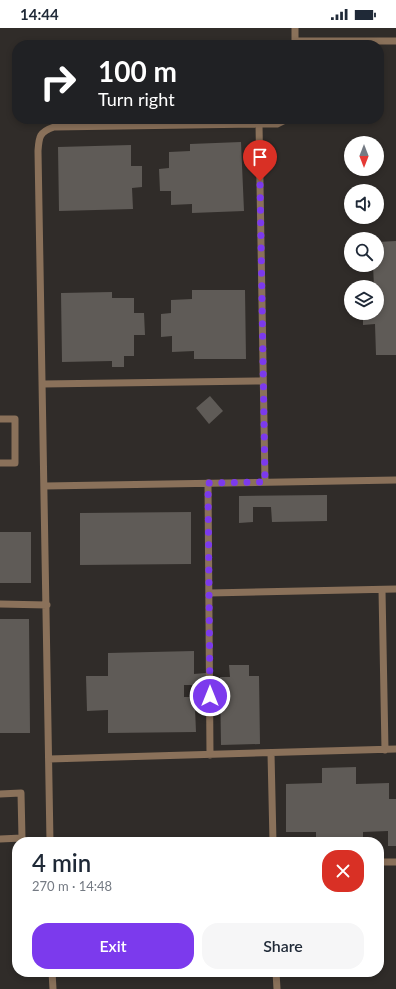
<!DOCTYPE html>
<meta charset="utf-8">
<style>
:root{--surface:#fff;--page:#f6f6f7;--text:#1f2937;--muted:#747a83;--accent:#7c3aed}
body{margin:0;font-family:Lato,sans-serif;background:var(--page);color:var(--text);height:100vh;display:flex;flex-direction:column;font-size:15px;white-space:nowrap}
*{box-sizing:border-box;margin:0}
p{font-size:13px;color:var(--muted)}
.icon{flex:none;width:22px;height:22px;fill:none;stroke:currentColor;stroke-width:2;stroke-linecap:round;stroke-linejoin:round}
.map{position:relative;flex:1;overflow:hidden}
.panel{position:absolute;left:12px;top:809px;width:372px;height:140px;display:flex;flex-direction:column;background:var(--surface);border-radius:16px;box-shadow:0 2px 6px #0003}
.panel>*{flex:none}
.top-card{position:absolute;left:12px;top:12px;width:372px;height:84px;border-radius:16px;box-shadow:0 2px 6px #0003;background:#202124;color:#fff;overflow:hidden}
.needle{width:26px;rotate:180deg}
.fabs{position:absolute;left:344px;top:108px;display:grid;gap:8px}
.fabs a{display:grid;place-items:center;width:40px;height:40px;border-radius:50%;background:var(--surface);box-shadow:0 2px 6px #0003;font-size:20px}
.pin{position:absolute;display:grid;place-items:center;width:34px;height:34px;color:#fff;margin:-41px -17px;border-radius:50% 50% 50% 0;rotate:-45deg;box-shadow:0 0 4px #0007}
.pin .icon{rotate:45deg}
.me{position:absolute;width:44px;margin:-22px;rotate:0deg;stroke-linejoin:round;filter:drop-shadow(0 0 3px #0008)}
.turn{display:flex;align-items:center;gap:14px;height:84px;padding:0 20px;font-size:18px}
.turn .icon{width:52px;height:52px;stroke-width:2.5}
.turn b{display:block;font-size:28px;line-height:34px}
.round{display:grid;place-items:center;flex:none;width:42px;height:42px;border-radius:16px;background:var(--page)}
.summary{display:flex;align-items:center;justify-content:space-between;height:68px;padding:0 20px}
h1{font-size:24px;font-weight:600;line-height:30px}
.action{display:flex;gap:8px;margin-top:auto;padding:8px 20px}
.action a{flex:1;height:46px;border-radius:16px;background:var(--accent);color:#fff;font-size:16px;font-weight:600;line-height:46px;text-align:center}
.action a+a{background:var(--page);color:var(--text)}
.status{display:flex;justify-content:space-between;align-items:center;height:28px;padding:0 20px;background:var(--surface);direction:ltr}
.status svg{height:11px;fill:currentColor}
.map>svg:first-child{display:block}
.building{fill:#5f5b57;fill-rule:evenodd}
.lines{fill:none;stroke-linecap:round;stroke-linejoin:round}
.service{stroke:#8a715a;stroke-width:7}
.route{stroke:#7c3aed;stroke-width:7;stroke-dasharray:0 12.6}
</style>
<div class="status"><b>14:44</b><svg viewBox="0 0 49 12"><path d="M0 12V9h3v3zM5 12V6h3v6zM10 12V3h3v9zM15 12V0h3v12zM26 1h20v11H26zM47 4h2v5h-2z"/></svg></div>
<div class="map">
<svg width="396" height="961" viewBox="0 0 396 961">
<rect width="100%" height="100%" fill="#302c29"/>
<path class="building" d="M 241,114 L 244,183 L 192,185 L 192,176 L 171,177 L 171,163 L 160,163 L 159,141 L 169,140 L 169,124 L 190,123 L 190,116 Z
M 131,117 L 131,138 L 142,138 L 142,159 L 132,160 L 133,181 L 59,183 L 58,119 Z
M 396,213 L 396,327 L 376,327 L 375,296 L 363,297 L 363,285 L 377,285 L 377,259 L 374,259 L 373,237 L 377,237 L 377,214 Z
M 192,262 L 245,262 L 246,331 L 194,331 L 194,323 L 172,324 L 172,308 L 161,309 L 161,286 L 171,285 L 171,272 L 192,271 Z
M 112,264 L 112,270 L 134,270 L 134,285 L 144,285 L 145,307 L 134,307 L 134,328 L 124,328 L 124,339 L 112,339 L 112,333 L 62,334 L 61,265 Z
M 210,368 L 223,383 L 209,396 L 196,380 Z
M 327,467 L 327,493 L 272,494 L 271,479 L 253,479 L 253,494 L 239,495 L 239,468 Z
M 191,484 L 191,536 L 80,537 L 80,485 Z
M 0,504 L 31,504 L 31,555 L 0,555 Z
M 0,591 L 29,591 L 30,705 L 0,705 Z
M 194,623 L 194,646 L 206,645 L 206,680 L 195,680 L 196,704 L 108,705 L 108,682 L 87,683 L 86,648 L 108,648 L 108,625 ZM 184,657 L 195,657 L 195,669 L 184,669 Z
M 229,637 L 249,637 L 249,648 L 259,648 L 260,716 L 221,717 L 220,649 L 230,649 Z
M 356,739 L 356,756 L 389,755 L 389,771 L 396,771 L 396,818 L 388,818 L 388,803 L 363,804 L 363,814 L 316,814 L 316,804 L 286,804 L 286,756 L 322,755 L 322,740 Z"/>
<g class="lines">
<path class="service" d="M 295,0 L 295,17
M 295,13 L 396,13
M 259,96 L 265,454
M 43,356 L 263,353
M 0,391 L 15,391 L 15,435 L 0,435
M 208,455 L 210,727
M 45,458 L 396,452
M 382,562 L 385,722
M 209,565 L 396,561
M 0,576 L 47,577
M 271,725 L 273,814
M 49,731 L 396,721
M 0,766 L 21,765 L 22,810 L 0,811
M 50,814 L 38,123 C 39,109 39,104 54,99 L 259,96 L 277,96 L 287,91
M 379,834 L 396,834
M 52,944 L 53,961
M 276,944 L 277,961"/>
</g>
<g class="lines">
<path class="route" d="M 210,668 L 208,455 L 265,454 L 260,153"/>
</g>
</svg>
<div class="fabs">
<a><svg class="needle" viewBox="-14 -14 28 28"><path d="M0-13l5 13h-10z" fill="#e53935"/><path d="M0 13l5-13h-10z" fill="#747a83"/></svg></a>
<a><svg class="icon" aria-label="sound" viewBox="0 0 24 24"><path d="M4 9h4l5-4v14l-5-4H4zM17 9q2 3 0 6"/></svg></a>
<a><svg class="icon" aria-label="search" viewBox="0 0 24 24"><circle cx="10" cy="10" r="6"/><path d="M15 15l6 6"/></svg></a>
<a><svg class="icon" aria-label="layers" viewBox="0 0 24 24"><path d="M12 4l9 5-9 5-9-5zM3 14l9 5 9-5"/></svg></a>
</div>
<div class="pin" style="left:260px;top:153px;background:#d93025"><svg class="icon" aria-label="arrive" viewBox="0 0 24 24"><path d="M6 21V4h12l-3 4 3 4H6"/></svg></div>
<svg class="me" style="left:210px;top:668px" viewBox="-20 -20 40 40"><circle r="17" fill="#7c3aed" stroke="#fff" stroke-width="3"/><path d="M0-11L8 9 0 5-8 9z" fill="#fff"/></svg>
<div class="top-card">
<div class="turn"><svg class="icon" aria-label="right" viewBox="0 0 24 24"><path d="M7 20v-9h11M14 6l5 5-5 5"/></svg><div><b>100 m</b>Turn right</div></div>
</div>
<section class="panel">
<div class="summary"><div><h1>4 min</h1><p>270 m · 14:48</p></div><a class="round" style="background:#d93025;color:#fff"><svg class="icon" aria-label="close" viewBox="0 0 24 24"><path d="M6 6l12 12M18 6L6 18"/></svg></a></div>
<div class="action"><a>Exit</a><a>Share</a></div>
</section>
</div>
